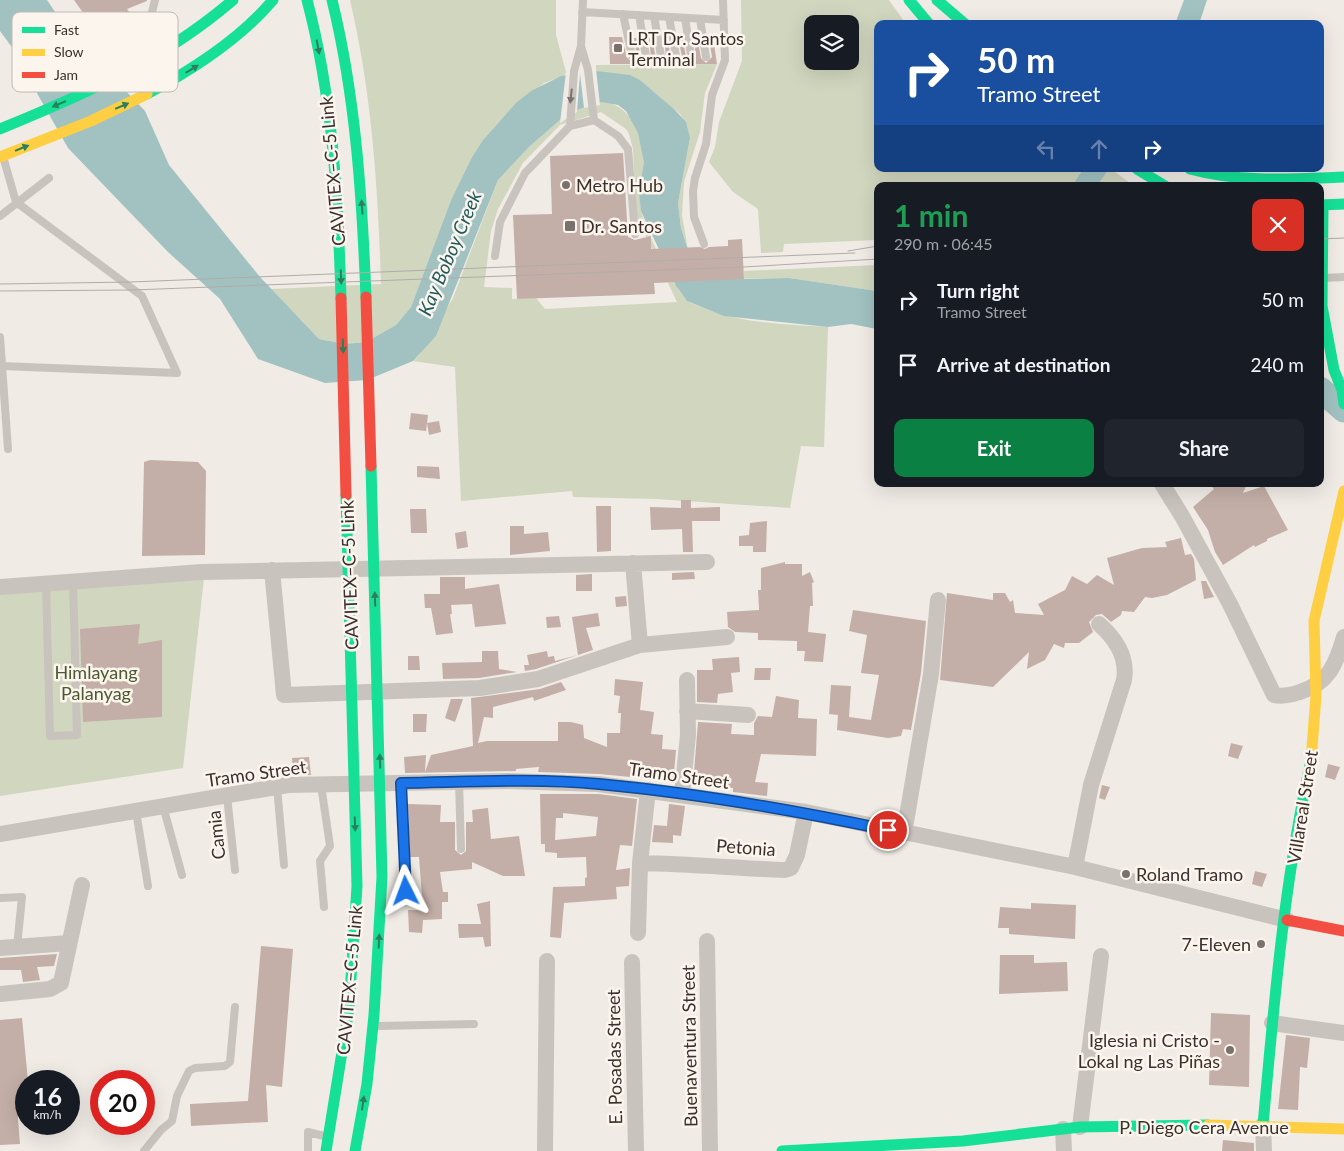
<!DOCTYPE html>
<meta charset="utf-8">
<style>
:root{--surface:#171b24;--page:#20242c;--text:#f1f3f6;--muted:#9ea1a6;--accent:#0b8043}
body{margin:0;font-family:Lato,sans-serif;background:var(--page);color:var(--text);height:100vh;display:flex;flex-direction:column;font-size:19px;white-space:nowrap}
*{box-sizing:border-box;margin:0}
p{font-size:16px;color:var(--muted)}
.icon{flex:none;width:28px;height:28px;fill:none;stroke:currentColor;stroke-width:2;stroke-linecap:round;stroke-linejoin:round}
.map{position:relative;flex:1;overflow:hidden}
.sheet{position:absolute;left:874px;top:182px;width:450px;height:305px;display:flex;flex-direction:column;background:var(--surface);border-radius:10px;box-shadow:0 5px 20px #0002}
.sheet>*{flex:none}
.top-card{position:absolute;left:874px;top:20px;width:450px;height:152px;border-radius:10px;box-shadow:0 5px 20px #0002;background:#1a4fa0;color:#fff;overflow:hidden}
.tools{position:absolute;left:804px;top:15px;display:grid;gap:10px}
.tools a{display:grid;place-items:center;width:55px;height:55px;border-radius:10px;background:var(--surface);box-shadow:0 5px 20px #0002;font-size:25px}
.speed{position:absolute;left:15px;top:1070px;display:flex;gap:10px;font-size:25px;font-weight:700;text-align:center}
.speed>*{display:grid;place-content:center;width:65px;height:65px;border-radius:50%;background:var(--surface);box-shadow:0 5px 20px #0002;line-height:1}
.speed small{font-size:12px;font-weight:400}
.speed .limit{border:8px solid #d22;background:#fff;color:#111}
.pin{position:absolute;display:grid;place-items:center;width:42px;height:42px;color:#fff;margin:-21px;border:2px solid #fff;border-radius:50%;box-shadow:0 1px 5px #0007}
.me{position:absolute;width:55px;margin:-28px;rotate:357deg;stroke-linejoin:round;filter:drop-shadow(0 0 4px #0008)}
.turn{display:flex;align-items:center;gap:18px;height:105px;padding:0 20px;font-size:22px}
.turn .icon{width:65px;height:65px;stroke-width:2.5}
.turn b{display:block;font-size:35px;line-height:42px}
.lanes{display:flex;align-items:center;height:48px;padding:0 20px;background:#0003;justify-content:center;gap:25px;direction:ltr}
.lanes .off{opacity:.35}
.round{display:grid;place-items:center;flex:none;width:52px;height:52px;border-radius:10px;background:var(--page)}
.summary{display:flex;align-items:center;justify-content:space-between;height:85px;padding:0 20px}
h1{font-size:30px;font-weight:700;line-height:38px;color:#1e9e55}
.cta{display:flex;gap:10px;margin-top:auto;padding:10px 20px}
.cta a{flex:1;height:58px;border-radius:10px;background:var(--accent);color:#fff;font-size:20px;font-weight:700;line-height:58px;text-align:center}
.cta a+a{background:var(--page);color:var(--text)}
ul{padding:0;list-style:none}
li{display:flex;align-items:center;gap:15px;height:65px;padding:0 20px}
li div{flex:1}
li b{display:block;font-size:19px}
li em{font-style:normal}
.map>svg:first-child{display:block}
.green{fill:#d1d6bf;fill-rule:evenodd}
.water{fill:#a1c2c1}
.pier{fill:#f0ebe5}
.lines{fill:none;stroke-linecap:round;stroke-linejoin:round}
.river{stroke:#a1c2c1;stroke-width:25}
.building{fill:#c3afa7;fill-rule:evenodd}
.lane{stroke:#c9c3be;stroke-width:8}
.street{stroke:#c9c3be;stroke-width:16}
.fast{stroke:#16e098;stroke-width:11}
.slow{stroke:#ffcf43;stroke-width:11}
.jam{stroke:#f24e42;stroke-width:11}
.tram{stroke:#b1aca8;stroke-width:1}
.fast-bridge{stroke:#16e098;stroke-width:11}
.jam-bridge{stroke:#f24e42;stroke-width:11}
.oneway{fill:#2a7f5c}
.oneway2{fill:#7b726d}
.route-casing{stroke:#114b97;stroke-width:12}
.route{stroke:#1a73e8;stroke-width:9}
.poi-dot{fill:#7a716c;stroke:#fbf5ee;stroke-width:2}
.labels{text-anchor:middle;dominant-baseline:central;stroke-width:5;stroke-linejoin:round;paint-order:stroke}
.poi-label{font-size:18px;fill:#3b302b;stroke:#fbf5ee;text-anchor:start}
.street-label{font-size:18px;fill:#3b302b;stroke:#fbf5ee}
.park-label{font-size:18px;fill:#4a5a2e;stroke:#fbf5ee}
.water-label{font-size:19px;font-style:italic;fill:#1f5a5e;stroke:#fbf5ee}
.key{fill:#fbf5ee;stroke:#c1bab4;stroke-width:1}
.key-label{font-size:14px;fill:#3b302b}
</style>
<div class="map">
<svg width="1344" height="1151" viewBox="0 0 1344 1151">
<rect width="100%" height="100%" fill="#f0ebe5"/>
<path class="green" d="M 350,0 L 556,0 L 556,35 L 566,72 L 565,75 L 544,83 L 499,122 L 483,140 L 472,157 L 451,200 L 411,307 L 396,325 L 366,342 L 345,344 L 319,339 L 271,289 L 381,284 C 378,188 372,94 350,0 Z
M 741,0 L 889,0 L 906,24 L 878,24 L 878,169 L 1083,169 L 1072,186 L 878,186 L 877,240 L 784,244 L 783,252 L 761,253 L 758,209 L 733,192 L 709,162 L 715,147 L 719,122 L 742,61 ZM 812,24 L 850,24 L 850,61 L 812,61 Z
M 717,64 L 705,93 L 700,132 L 684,182 L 682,215 L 688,250 L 681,228 L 678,203 L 690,138 L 681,115 L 640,80 L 596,71 L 596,65 Z
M 601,102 C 631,103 644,137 644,163 C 644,179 639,193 641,209 C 642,224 675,291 687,300 C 691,304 699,306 704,308 C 743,324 786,324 828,327 L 824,447 L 801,446 L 790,508 L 656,499 L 573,497 L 572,491 L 461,501 L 455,367 L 413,361 L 419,355 L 453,298 L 498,180 L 529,147 L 568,113 ZM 601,112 L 626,129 L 629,134 L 633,149 L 636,215 L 677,302 L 545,309 L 536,298 L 512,299 L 512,288 L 484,287 L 491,231 L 498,209 L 523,163 L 560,125 Z
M 1109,169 L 1111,169 L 1134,186 L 1097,186 Z
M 877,265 L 877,291 L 789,278 L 744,278 L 744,271 Z
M 204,578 L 183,768 L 0,796 L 0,594 Z"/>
<path class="water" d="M 0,0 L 47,0 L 66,28 L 145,111 L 169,165 L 260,277 L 319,339 L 345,344 L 366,342 L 396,325 L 411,307 L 451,200 L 472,157 L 483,140 L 516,103 L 531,91 L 561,76 L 597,71 L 630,75 L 640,80 L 674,109 L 686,122 L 690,138 L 678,203 L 681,228 L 688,250 L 726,279 L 789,278 L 877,291 L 877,329 L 851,324 L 828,327 L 724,316 L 687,301 L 676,286 L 641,211 L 639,193 L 644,162 L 638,133 L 626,111 L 618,105 L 601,102 L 568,113 L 529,147 L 498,180 L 436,336 L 413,361 L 367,380 L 325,383 L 258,359 L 220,299 L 168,252 L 68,148 L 38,95 L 25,65 L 0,31 Z
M 1184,0 L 1207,0 L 1199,24 L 1175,24 Z
M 1083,169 L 1109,169 L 1097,186 L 1072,186 Z"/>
<path class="pier" d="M 596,69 L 600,105 L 584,108 L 580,74 L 577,112 L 560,123 L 566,72 Z"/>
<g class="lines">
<path class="river" d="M 1320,389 L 1344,410"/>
</g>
<path class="building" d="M 74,0 L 147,0 L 147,1 L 127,9 L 139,25 L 108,48 Z
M 609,37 L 622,37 L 627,58 L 633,62 L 637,57 L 634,38 L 637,38 L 641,57 L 646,62 L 651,57 L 649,38 L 652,37 L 656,59 L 661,62 L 666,57 L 664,38 L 667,37 L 671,57 L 676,62 L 682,56 L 678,38 L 682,37 L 686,56 L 691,61 L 696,57 L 694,38 L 697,37 L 701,58 L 706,63 L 712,57 L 709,38 L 713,37 L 717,64 L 610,64 Z
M 623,153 L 628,237 L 635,240 L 651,236 L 651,249 L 700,247 L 705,249 L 709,247 L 728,246 L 728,240 L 742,239 L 744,279 L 654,283 L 655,294 L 517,299 L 513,215 L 552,214 L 550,156 Z
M 411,413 L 428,415 L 426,431 L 409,429 Z
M 439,421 L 441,432 L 429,435 L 427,423 Z
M 150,460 L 198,462 L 206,471 L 205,555 L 142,556 L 144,462 Z
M 417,466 L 439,467 L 440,479 L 417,477 Z
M 1210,484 L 1247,484 L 1243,493 L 1264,486 L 1288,530 L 1267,539 L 1267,541 L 1255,547 L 1254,545 L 1223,565 L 1215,552 L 1208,530 L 1193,507 L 1214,489 Z
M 681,500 L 691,500 L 691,508 L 720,507 L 720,521 L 692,521 L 693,552 L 683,552 L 682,529 L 651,530 L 650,507 L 681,508 Z
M 596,506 L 611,506 L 611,551 L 597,552 Z
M 410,509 L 426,509 L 427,533 L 411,533 Z
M 767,521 L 766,552 L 753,552 L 753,546 L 739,546 L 739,536 L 749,535 L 750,523 Z
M 510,526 L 524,526 L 524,534 L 548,532 L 550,551 L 510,555 Z
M 466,531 L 468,547 L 457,549 L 455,533 Z
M 1181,538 L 1185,555 L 1191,554 L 1194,559 L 1196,580 L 1167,595 L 1152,598 L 1145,597 L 1134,612 L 1122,611 L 1121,615 L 1111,622 L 1102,614 L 1096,615 L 1089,622 L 1093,632 L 1079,643 L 1065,643 L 1064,648 L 1054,644 L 1045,660 L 1027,669 L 1029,652 L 993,687 L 940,680 L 947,593 L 993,600 L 993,593 L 1005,593 L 1010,602 L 1013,600 L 1015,613 L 1044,615 L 1038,604 L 1065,590 L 1072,576 L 1087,584 L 1097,575 L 1114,585 L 1107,558 L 1142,548 L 1167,547 L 1165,542 Z
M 785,562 L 785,564 L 802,564 L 802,576 L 810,572 L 814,582 L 812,583 L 813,606 L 810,606 L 808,632 L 826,634 L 823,662 L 804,661 L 805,651 L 797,651 L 797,641 L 758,640 L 758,633 L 735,632 L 728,627 L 727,612 L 759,610 L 758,590 L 761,590 L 761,568 Z
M 694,572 L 695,579 L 672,580 L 672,573 Z
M 592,574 L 592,591 L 576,591 L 576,575 Z
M 440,577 L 465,577 L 465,589 L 499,584 L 506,624 L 475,627 L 472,604 L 451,605 L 452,614 L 450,614 L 453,633 L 436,635 L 431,608 L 425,608 L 424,594 L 440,594 Z
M 1201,581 L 1206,581 L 1214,597 L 1204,599 Z
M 626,596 L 627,606 L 616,607 L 615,597 Z
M 853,610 L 926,621 L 921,673 L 911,730 L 903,729 L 901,736 L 888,738 L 837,730 L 838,715 L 829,714 L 831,685 L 851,686 L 849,717 L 871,720 L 879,675 L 861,673 L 867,635 L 849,631 Z
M 598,613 L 600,626 L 586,628 L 593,650 L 536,669 L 525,671 L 524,665 L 529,665 L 527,655 L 547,651 L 548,657 L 554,656 L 555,661 L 578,655 L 572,617 Z
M 559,616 L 561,627 L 547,628 L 546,617 Z
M 140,624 L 138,644 L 162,640 L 162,717 L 83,722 L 80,629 Z
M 482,651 L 498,651 L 499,669 L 517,672 L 479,678 L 443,679 L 442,663 L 482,662 Z
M 408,656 L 419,656 L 420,670 L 408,670 Z
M 739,657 L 740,672 L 731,673 L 733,692 L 718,694 L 717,703 L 697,702 L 697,670 L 713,670 L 712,659 Z
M 755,668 L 771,668 L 770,680 L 754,680 Z
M 615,679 L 643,682 L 640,710 L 654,712 L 651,734 L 663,735 L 662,749 L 676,750 L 673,784 L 672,781 L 599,774 L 538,772 L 539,767 L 516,769 L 516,771 L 405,773 L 404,757 L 426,755 L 425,772 L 431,755 L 473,746 L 471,698 L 540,689 L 561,682 L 566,690 L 534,701 L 533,697 L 493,707 L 493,718 L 484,717 L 478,743 L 487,741 L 558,741 L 558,722 L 571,722 L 583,725 L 584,738 L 607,747 L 607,733 L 620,733 L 621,713 L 618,713 L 620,696 L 614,695 Z
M 776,696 L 799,700 L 798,718 L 817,719 L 816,756 L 761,754 L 755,782 L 768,783 L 767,796 L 733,792 L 733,788 L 693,784 L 698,722 L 732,724 L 731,734 L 754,735 L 754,723 L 758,716 L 772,717 Z
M 451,699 L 463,699 L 455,722 L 445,718 Z
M 413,714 L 427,714 L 426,732 L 413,732 Z
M 1231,743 L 1243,746 L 1238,759 L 1228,756 Z
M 309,757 L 311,775 L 293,775 L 292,758 Z
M 1328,764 L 1340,767 L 1335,780 L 1325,777 Z
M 1102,785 L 1110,787 L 1105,800 L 1099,798 Z
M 540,794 L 599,794 L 637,799 L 632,846 L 620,845 L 616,870 L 630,868 L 629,886 L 616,887 L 617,899 L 564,903 L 561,938 L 550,937 L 553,887 L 585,886 L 585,878 L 587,877 L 586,857 L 557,858 L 557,853 L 545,852 L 545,844 L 541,844 ZM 563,813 L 598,817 L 596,836 L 555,840 L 556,818 L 563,818 Z
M 408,804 L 441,805 L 440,822 L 455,822 L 455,850 L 461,855 L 466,851 L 466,822 L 473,822 L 472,810 L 488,808 L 491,839 L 519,836 L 525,876 L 503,876 L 472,862 L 472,869 L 440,872 L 443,892 L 448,892 L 448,902 L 442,902 L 442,919 L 423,920 L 422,933 L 409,932 L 408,910 L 423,910 L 419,857 L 410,857 Z
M 669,804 L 685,806 L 681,836 L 673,835 L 673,843 L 652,842 L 654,825 L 667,826 Z
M 1255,871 L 1267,874 L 1262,887 L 1252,884 Z
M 490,901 L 491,946 L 485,947 L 483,937 L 459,938 L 458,924 L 481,924 L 477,904 Z
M 1031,903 L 1076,905 L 1075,939 L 1009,934 L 1009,928 L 998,928 L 1000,907 L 1031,909 Z
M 261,946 L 293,949 L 282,1087 L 266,1085 L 268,1122 L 191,1126 L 190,1104 L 248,1101 Z
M 57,954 L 54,966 L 37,967 L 40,980 L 23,982 L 21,970 L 0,970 L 0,958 Z
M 1000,955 L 1034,955 L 1034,963 L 1067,962 L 1068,991 L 999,994 Z
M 1211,1013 L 1250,1015 L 1249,1087 L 1209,1085 Z
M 22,1018 L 28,1081 L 26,1081 L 26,1095 L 16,1095 L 20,1144 L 0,1145 L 0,1020 Z
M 1286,1035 L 1310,1038 L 1307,1068 L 1300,1067 L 1298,1110 L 1278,1109 Z
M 1223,1140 L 1254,1143 L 1254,1151 L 1222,1151 Z"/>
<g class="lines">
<path class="lane" d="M 582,12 L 724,20
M 623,14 L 632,56
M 639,15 L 646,56
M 654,16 L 661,56
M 669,17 L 676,56
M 685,18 L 691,55
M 700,19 L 706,57
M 581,46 L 588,70 L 594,120
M 152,55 L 152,12 L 155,0
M 570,126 L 574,71 L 581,46 L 583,0
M 0,216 L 49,178
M 704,244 L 694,217 L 693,191 L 695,178 L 706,144 L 712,95 L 725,60 L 723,0
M 495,256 L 500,222 L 525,173 L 570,126 L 594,120 L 618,136 L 628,149 L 635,234
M 1324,278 L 1344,277
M 0,337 L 8,449
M 2,366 L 177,373 L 142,296 L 16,202 L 4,160
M 46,584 L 50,736 L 77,735 L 73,581
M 459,782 L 461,849
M 401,783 L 406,891
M 321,785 L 330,846 L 320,861 L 324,907
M 277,787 L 284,865
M 227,796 L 235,870
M 163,806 L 182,875
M 136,811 L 148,886
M 0,898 L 22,897 L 17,947
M 378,1026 L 474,1024
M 144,1151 L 161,1130 L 172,1121 L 177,1096 L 189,1071 L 195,1068 L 225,1066 L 230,1062 L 235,1007
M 308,1151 L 308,1132 L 324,1136"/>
<path class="street" d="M 1162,484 L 1182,516 L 1230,604 L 1274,695 C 1283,697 1291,695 1300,692 C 1329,683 1336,664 1344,637
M 633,563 L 640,645
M 272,570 L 284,695 L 480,688 L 538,679 L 640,645 L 727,637
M 0,587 L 202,572 L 707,562
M 687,711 L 748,715
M 682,795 L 688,735 L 687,680
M 0,834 L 288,785 L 507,781 L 598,784 L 806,812 L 1075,867 L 1287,920
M 904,834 L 931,674 L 938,600
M 640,863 C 689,864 736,868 785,870 L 791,868 L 797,855 L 806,812
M 1075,867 L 1091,785 L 1124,680 C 1128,657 1116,639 1099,624
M 638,933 L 640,863 L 648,790
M 707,941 L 710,1151
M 0,948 L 69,943
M 632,962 L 636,1151
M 0,994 L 50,989 L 61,983 L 82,885
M 1272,1023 L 1344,1033
M 1263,1125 L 1264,1151
M 1080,1127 L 1101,956
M 1063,1129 L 1064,1151
M 545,1151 L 547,961"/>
<path class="fast" d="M 307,0 C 333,98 338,197 341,298
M 332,0 C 356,98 362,197 366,297
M 909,0 L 929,24
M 937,0 L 965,24
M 147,94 C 192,70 240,39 273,0
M 0,129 C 85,94 162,61 233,0
M 1137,169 L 1165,186
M 1190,169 C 1241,183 1292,179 1344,177
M 1320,205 L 1344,204
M 1323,205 L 1322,306 L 1334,370 L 1342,390 L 1344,404
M 1263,1125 C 1274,1004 1284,880 1311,761
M 782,1151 L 963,1141 L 1080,1127 L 1208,1125"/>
<path class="slow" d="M 0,157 L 91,121 L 147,94
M 1311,761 L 1316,696 L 1314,621 L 1344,491
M 1208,1125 L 1344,1129"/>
<path class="jam" d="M 1287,920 L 1344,931"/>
<path class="tram" d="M 1320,239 L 1344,238
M 848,251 L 878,246
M 0,284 L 131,282 L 855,253
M 0,291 L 132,290 L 744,267 L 878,259"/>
<path class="fast-bridge" d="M 326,1151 L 349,1009 L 357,886 L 346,495
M 355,1151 L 367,1084 L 374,1015 L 382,877 L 371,466"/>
<path class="jam-bridge" d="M 366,297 L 371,466
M 341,298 L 346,495"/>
</g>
<defs><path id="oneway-solid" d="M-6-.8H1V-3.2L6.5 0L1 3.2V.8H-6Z" transform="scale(1.25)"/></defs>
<g class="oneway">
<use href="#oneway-solid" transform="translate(318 47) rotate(79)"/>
<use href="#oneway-solid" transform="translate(192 69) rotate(-31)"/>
<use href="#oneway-solid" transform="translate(59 104) rotate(157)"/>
<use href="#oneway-solid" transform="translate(122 106) rotate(-23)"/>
<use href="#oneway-solid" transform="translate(22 148) rotate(-22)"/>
<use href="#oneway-solid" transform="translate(362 207) rotate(-94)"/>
<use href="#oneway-solid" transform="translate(341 277) rotate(88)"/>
<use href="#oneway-solid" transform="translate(343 346) rotate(88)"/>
<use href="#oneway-solid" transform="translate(375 599) rotate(-92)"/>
<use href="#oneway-solid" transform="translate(380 761) rotate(-91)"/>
<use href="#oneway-solid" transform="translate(355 824) rotate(88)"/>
<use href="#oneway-solid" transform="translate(379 941) rotate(-87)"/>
<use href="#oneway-solid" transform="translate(363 1103) rotate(-82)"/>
</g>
<use class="oneway2" href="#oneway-solid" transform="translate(571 96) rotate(96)"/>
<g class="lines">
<defs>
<path id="route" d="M 406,891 L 401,783 C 467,782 533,778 599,784 C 696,793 793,810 888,830"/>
</defs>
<use href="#route" class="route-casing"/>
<use href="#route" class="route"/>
</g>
<g class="poi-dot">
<rect x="613" y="43" width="10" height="10" rx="2.5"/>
<circle cx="566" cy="185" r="5"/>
<rect x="564" y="220" width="12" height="12" rx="2.5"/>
<circle cx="1126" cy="874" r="5"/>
<circle cx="1261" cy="944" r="5"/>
<circle cx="1230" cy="1050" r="5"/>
</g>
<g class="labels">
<g class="poi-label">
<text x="628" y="38">LRT Dr. Santos<tspan x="628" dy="21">Terminal</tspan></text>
<text x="576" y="185">Metro Hub</text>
<text x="581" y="226">Dr. Santos</text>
<text x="1136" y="874">Roland Tramo</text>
<text x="1251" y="944" text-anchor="end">7-Eleven</text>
<text x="1220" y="1040" text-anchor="end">Iglesia ni Cristo -<tspan x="1220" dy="21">Lokal ng Las Piñas</tspan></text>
</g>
<g class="street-label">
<text transform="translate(332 171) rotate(-95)">CAVITEX–C-5 Link</text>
<text transform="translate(349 575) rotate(-92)">CAVITEX–C-5 Link</text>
<text transform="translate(256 773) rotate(-8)">Tramo Street</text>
<text transform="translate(679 775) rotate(8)">Tramo Street</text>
<text transform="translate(1302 807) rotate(-81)">Villareal Street</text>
<text transform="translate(216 835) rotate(-96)">Camia</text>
<text transform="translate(746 847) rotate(4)">Petonia</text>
<text transform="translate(349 980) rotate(-85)">CAVITEX–C-5 Link</text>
<text transform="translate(689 1046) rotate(-91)">Buenaventura Street</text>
<text transform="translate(614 1057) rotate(-91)">E. Posadas Street</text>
<text x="1204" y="1127">P. Diego Cera Avenue</text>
</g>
<g class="park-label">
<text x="96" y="672">Himlayang<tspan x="96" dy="21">Palanyag</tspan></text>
</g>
<g class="water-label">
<text transform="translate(449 253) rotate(-67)">Kay Boboy Creek</text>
</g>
</g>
<rect x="12" y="12" width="166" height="80" rx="8" class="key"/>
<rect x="22" y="27" width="23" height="6" fill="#16e098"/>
<rect x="22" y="49" width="23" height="7" fill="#ffcf43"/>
<rect x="22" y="72" width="23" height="6" fill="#f24e42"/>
<g class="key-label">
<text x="54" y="35">Fast</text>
<text x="54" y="57">Slow</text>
<text x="54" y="80">Jam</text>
</g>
</svg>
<div class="tools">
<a><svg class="icon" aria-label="layers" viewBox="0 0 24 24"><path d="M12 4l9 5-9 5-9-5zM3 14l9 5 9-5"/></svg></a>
</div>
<div class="speed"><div>16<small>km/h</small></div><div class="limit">20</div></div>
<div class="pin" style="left:888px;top:830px;background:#d93025"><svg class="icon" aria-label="arrive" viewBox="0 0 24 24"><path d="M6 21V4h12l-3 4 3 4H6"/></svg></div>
<svg class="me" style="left:406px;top:891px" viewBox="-20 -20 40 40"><path d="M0-17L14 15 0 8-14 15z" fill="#1a73e8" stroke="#fff" stroke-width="4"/></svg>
<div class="top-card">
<div class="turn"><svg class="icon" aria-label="right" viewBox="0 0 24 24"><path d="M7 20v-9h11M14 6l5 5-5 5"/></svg><div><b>50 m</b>Tramo Street</div></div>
<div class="lanes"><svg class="icon off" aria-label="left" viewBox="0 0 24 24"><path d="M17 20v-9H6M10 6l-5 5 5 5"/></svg><svg class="icon off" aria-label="ahead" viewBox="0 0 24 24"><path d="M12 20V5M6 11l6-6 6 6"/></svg><svg class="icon" aria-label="right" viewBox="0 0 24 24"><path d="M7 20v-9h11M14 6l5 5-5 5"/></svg></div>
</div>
<section class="sheet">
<div class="summary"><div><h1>1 min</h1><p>290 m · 06:45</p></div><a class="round" style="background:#d93025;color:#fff"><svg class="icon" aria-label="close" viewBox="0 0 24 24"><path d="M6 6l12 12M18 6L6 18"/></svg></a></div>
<ul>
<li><svg class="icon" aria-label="right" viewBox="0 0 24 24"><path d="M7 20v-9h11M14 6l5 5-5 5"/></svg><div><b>Turn right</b><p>Tramo Street</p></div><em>50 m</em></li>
<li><svg class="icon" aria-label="arrive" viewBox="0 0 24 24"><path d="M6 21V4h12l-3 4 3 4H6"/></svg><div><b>Arrive at destination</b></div><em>240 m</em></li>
</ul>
<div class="cta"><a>Exit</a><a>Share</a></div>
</section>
</div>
